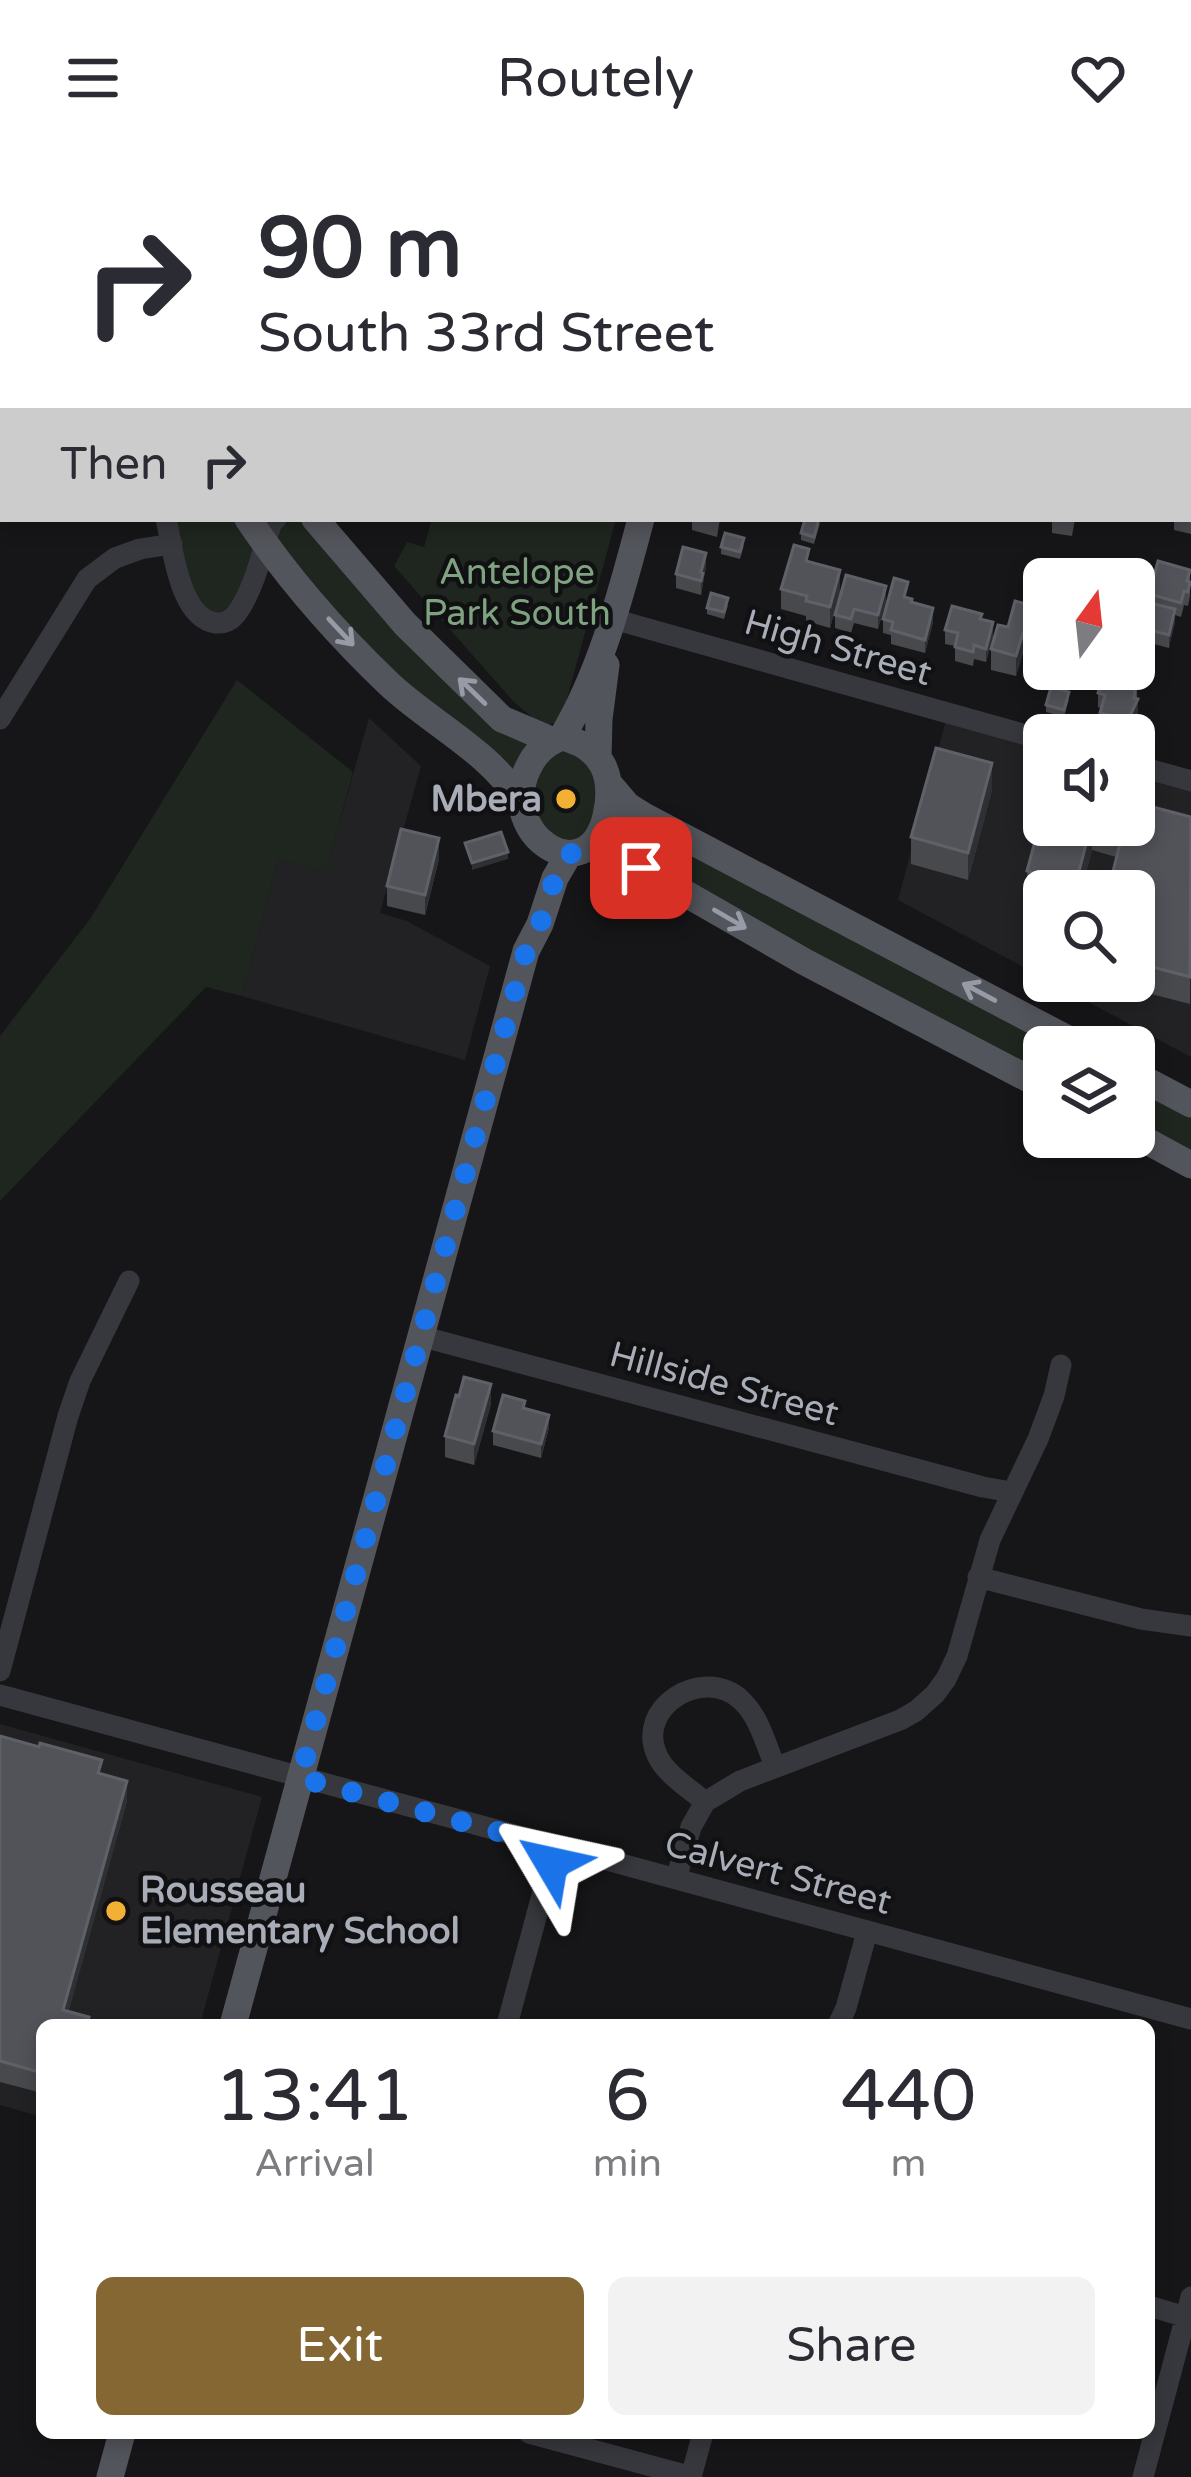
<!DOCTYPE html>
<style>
:root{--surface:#fff;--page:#f2f2f3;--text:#2b2b33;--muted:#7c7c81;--accent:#856733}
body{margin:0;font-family:"Varela Round",sans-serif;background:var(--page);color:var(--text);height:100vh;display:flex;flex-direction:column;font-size:45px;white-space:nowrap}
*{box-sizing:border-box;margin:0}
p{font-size:39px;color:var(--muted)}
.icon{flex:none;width:66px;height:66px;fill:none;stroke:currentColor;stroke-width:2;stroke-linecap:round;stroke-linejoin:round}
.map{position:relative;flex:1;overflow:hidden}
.side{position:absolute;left:36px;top:1863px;width:1119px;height:420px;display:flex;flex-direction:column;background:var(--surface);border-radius:18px;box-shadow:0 6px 18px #0003}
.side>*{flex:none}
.guide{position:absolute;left:0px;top:0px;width:1191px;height:366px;box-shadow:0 6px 18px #0003;background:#fff;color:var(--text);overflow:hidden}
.needle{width:78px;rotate:15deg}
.buttons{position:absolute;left:1023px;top:402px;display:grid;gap:24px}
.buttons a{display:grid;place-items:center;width:132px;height:132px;border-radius:18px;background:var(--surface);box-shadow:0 6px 18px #0003;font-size:60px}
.pin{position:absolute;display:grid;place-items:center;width:102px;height:102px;color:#fff;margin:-51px;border-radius:24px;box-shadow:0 6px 18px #0006}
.me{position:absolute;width:132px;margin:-66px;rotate:306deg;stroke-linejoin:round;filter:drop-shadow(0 0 9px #0008)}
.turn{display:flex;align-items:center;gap:42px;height:252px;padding:0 60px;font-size:54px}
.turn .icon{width:156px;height:156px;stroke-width:2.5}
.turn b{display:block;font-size:84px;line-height:102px}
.then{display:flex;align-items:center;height:114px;padding:0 60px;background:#0003;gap:24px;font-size:45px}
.eta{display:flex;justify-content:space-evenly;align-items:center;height:204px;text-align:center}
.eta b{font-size:72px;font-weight:600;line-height:84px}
.button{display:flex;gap:24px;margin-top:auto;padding:24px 60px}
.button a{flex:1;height:138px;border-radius:18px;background:var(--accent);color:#fff;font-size:48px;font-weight:600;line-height:138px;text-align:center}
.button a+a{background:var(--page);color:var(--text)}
header{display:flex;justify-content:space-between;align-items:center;height:156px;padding:0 60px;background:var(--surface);font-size:54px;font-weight:600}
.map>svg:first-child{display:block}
.built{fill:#222225}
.green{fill:#1e261f}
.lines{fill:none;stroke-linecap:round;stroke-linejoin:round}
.minor{stroke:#37383d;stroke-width:21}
.major{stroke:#53555c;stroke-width:27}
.wall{fill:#47494d}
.shaded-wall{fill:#2f3033}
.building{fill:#525359;stroke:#5f6168;stroke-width:3}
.oneway{stroke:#979ba6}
.route{stroke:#1a73e8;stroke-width:21;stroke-dasharray:0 37.8}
.poi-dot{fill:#f2b134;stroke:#111113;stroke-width:4.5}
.labels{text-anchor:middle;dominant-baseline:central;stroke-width:9;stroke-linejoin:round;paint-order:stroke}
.park-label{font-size:36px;fill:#7fa381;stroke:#111113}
.street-label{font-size:36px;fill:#a8adb8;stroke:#111113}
.poi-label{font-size:36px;font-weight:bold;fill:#a8adb8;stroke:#111113;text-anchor:end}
</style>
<header><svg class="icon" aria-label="menu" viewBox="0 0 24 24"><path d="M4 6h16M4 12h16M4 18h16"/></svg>Routely<svg class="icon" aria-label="heart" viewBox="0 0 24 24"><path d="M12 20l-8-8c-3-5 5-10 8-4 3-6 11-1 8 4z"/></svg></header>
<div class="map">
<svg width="1191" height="2321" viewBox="0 0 1191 2321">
<rect width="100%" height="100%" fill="#161618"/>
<path class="built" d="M 948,557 L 1044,584 L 1044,669 L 1134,669 L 1134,609 L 1191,625 L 1191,901 L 1049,825 L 1134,825 L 1134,735 L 1044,735 L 1044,822 L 898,744 Z
M 369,562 L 421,610 L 380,757 L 407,765 L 490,810 L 465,904 L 242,840 L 278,702 L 326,714 Z
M 0,1568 L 262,1641 L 200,1869 L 42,1869 L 42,1961 L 0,1949 Z"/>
<path class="green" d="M 166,363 L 315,363 L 502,563 L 562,581 L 610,629 L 1083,891 L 1044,891 L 1044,931 L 641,712 L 569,698 L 520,645 L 389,528 L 265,389 L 237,458 L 204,463 Z
M 432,363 L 616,363 L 565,550 L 558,566 L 548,569 L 540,568 L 513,545 L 394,410 L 407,386 L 424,391 Z
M 237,524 L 353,616 L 326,715 L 278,703 L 242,840 L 206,831 L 0,1045 L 0,880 L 90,763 Z
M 1134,918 L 1191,948 L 1191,1009 L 1134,978 Z"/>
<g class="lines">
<path class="minor" d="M 41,0 L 53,3
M 1188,305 L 1191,306
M 166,363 C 173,392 179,462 216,467 C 227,468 234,462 239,454 C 256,428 262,395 272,366 L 276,363
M 613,463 L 1044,584
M 0,563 L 87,423 L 115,402 L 140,393 L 172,388
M 1134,609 L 1191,625
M 420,1180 L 983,1331 L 1011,1336
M 978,1421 L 1141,1463 L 1191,1470
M 0,1515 L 68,1260 L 80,1225 L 129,1125
M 0,1539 L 1191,1863
M 705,1646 C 690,1633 666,1618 658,1601 C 633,1551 704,1509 741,1544 C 759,1560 766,1589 775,1610
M 676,1723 L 691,1671 L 705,1646 L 740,1625 L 900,1564 L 916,1555 L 935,1538 L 946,1523 L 957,1500 L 990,1384 L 1038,1283 L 1054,1240 L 1061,1209
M 507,1869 L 555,1691
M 838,1869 L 846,1852 L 867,1776
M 1149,2150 L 1186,2161
M 529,2277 L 692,2321
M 691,2321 L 703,2277
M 1143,2321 L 1191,2141"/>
<path class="major" d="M 91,0 L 91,3
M 146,0 L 147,3
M 741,3 L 742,0
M 248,363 C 287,421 337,478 388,527 C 430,567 490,595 520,645
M 315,363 L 405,468 L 502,563 L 551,584
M 562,581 C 603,591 615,620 606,660 C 587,739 496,678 528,612 C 535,597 546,586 562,581 Z
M 562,581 C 602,514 621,437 641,363
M 598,601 L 599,563 L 606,509
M 610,629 L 628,650 L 644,660 L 1083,891
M 590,690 L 641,712 L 805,806 L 1044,931
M 1134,918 L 1191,948
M 1134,978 L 1191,1009
M 233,1869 L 526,795 L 540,768 L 555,722 L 569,698
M 110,2321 L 122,2277"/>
</g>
<path class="wall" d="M 1191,331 L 1191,378 L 1174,374 L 1174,363 L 1188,363 Z
M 692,363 L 720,363 L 717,381 L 692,374 Z
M 1075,363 L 1072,380 L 1052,377 L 1052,364 Z
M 820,367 L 814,388 L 801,384 L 801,377 Z
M 744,389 L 740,403 L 721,398 L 721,391 Z
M 809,406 L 840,435 L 830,472 L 806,465 L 806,460 L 781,453 L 781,433 Z
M 706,410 L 701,439 L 676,432 L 676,418 Z
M 1190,414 L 1190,440 L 1188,450 L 1184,449 L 1181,461 L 1175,459 L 1169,492 L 1134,483 L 1134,461 L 1149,446 L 1149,438 Z
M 908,442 L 933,466 L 925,497 L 891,488 L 891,479 L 883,477 L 883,463 Z
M 886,444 L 878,473 L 854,467 L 851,477 L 835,472 L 835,459 Z
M 728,449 L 724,463 L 707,458 L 707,452 Z
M 1044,453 L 1044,503 L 1023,497 L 1016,520 L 991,514 L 991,493 L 1008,471 Z
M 982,463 L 993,480 L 986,506 L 974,503 L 973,510 L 955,505 L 955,490 L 945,488 L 945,474 Z
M 1137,534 L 1138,557 L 1128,578 L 1100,570 L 1101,552 L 1098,551 L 1098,537 Z
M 1069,543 L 1064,561 L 1046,556 L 1046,549 Z
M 992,634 L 968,724 L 911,708 L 911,681 Z
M 1191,661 L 1190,848 L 1128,832 L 1128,825 L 1134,825 L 1137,773 L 1134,772 L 1134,735 L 1116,701 L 1092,694 L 1081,735 L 1044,735 L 1044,746 L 1027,741 L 1027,715 L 1044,669 L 1134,669 Z
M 439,703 L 425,759 L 387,750 L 387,730 Z
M 459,1240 L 491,1248 L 474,1309 L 445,1301 L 445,1280 Z
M 549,1272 L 541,1302 L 493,1289 L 493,1275 Z
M 0,1580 L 102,1618 L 127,1645 L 68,1856 L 89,1869 L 42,1869 L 42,1937 L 0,1926 Z"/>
<path class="shaded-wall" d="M 706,397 L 706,410 L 701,439 L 701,416 Z
M 840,414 L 840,435 L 830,472 L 830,451 Z
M 886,430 L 886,444 L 878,473 L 878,459 Z
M 933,452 L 933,466 L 925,497 L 925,484 Z
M 1175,453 L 1175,467 L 1169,492 L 1169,479 Z
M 993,466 L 993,480 L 986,506 L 986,493 Z
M 1023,477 L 1023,497 L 1016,520 L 1016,500 Z
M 1137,521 L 1135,549 L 1138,543 L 1138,557 L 1128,578 L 1128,564 Z
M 992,607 L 992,634 L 968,724 L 968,697 Z
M 1091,669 L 1092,694 L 1081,735 L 1076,735 L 1076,727 Z
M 439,682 L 439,703 L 425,759 L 425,739 Z
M 508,696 L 508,703 L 472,714 L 472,707 Z
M 491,1228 L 491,1248 L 474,1309 L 474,1288 Z
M 549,1259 L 549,1272 L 541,1302 L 541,1288 Z
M 127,1625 L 127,1645 L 65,1869 L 63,1854 Z"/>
<path class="building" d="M 1188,330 L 1191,331 L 1191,365 L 1185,363 L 1188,363 Z
M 805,363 L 819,363 L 814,381 L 801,377 Z
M 725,377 L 744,382 L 740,396 L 721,391 Z
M 794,389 L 809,393 L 806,405 L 840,414 L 830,451 L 806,445 L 807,440 L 781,433 Z
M 683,391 L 706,397 L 701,416 L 703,417 L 701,425 L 676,418 Z
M 1158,405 L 1190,414 L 1187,425 L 1190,426 L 1188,436 L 1184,435 L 1181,447 L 1149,438 Z
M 846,419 L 886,430 L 878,459 L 854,453 L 851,463 L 835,459 Z
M 894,422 L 908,426 L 904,441 L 912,443 L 911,446 L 933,452 L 925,484 L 891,474 L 893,466 L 883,463 Z
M 711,437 L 728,442 L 724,456 L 707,452 Z
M 1138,444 L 1175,453 L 1169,479 L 1134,470 Z
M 1015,445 L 1044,453 L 1044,483 L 1023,477 L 1016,500 L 991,493 L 998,469 L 1008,471 Z
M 952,450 L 982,458 L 980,463 L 993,466 L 986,493 L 974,489 L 973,496 L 955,491 L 958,477 L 945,474 Z
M 1121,517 L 1137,521 L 1134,542 L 1138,543 L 1128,564 L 1100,557 L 1105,539 L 1098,537 L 1102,523 L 1119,524 Z
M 1051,531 L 1069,536 L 1064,554 L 1046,549 Z
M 936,592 L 992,607 L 968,697 L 911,681 Z
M 1134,646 L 1191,661 L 1190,821 L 1134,806 L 1134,784 L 1144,748 L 1134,746 L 1134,735 L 1108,735 L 1123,676 L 1097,669 L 1134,669 Z
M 1044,652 L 1044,669 L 1091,669 L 1076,727 L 1027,715 Z
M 401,673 L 439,682 L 425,739 L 387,730 Z
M 501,676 L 508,696 L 472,707 L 465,687 Z
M 464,1221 L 491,1228 L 474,1288 L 445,1280 L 456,1239 L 459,1240 Z
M 503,1239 L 525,1245 L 523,1252 L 549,1259 L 541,1288 L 493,1275 Z
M 0,1580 L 39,1591 L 40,1587 L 102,1604 L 98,1617 L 127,1625 L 63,1854 L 89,1861 L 86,1869 L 42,1869 L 42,1917 L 0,1905 Z"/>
<defs><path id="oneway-shaft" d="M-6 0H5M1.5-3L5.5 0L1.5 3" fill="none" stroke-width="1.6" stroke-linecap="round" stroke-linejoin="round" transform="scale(3)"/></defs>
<g class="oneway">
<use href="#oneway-shaft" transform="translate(341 476) rotate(47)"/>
<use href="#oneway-shaft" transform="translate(472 535) rotate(-136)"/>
<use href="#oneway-shaft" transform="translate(730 763) rotate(30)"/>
<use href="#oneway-shaft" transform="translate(979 836) rotate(-152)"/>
</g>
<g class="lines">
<path class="route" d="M 551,1707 L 555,1691 L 300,1622 L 526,795 L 540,768 L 555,722 L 568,698 L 581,696 L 590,690 L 641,712"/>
</g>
<g class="poi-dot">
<circle cx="566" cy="643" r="12"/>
<circle cx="116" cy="1755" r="12"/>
</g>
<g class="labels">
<g class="park-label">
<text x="517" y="416">Antelope<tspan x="517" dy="41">Park South</tspan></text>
</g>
<g class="street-label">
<text transform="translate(838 492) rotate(16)">High Street</text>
<text transform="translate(724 1228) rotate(15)">Hillside Street</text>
<text transform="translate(778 1717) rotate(15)">Calvert Street</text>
</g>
<g class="poi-label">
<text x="542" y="643">Mbera</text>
<text x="140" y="1734" text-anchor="start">Rousseau<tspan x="140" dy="41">Elementary School</tspan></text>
</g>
</g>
</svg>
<div class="buttons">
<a><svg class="needle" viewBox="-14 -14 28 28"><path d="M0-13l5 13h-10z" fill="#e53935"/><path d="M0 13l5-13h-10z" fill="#7c7c81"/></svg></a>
<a><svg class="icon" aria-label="sound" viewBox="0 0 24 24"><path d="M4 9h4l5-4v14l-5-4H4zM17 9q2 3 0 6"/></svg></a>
<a><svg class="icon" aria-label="search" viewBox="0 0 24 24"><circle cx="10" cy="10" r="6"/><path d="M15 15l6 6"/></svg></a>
<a><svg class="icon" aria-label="layers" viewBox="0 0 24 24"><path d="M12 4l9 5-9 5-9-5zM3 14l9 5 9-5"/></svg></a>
</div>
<div class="pin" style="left:641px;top:712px;background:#d93025"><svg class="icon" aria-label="arrive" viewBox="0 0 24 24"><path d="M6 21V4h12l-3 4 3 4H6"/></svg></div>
<svg class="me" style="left:551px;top:1707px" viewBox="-20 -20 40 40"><path d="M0-17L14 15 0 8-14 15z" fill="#1a73e8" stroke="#fff" stroke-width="4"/></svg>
<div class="guide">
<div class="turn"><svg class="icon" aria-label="right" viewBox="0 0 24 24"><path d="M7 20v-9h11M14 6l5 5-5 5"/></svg><div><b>90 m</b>South 33rd Street</div></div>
<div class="then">Then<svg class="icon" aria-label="right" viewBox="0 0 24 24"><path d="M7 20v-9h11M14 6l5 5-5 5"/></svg></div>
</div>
<section class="side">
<div class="eta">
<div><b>13:41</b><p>Arrival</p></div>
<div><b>6</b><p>min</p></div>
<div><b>440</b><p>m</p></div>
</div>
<div class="button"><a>Exit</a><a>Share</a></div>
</section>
</div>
